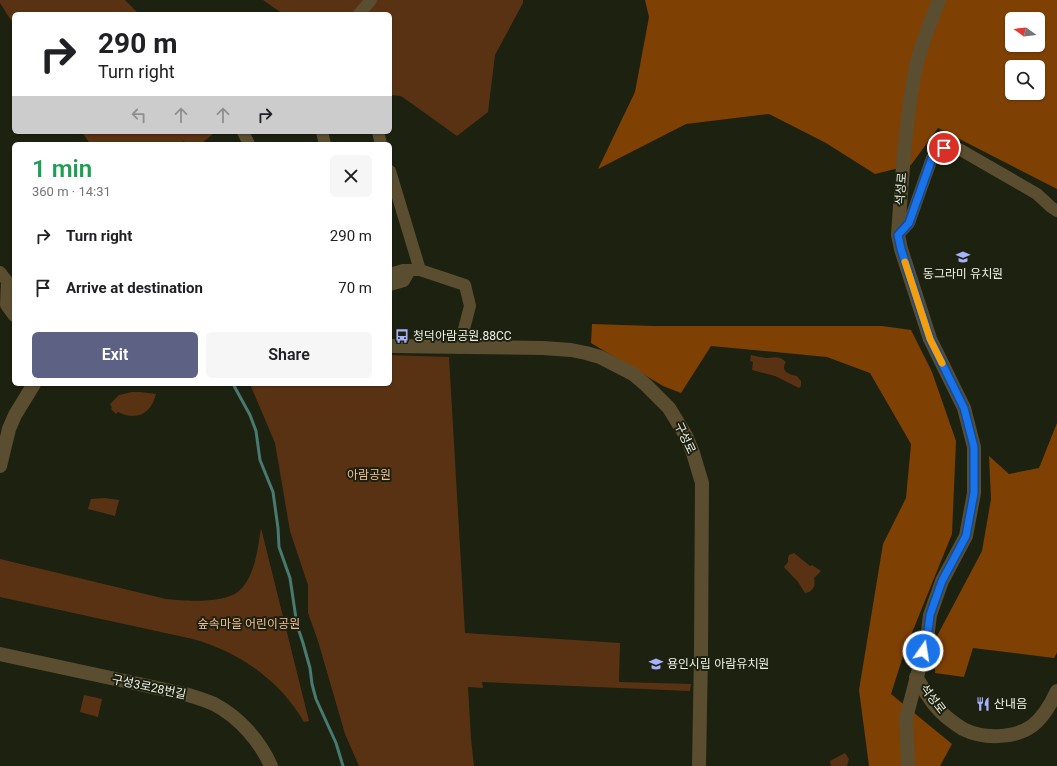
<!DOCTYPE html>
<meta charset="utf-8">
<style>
:root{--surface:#fff;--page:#f6f6f6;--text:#202124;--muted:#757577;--accent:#5d6285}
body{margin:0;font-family:Roboto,"Noto Sans KR",sans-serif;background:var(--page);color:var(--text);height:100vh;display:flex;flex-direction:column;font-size:15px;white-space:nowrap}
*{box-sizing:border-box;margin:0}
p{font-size:13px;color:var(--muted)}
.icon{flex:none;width:22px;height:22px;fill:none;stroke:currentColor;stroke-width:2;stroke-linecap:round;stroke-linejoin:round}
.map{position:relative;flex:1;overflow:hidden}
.sheet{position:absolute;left:12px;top:142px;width:380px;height:244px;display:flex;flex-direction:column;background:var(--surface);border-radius:6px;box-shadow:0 1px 3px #0004}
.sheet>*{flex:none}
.guide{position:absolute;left:12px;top:12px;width:380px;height:122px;border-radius:6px;box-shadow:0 1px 3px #0004;background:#fff;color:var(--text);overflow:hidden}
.needle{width:26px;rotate:285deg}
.tools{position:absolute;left:1005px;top:12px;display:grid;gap:8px}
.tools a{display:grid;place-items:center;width:40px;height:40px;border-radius:6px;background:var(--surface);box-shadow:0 1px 3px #0004;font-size:20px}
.pin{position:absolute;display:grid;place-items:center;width:34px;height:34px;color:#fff;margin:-17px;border:2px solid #fff;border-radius:50%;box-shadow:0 1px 4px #0007}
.me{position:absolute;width:44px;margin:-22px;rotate:13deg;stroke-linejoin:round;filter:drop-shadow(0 0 3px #0008)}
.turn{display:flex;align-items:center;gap:14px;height:84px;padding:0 20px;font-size:18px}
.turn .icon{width:52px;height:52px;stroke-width:2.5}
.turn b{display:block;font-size:28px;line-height:34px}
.lanes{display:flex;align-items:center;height:38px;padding:0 20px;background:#0003;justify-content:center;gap:20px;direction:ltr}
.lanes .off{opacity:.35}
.round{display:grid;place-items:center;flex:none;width:42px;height:42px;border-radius:6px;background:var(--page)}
.head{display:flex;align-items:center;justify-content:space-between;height:68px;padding:0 20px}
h1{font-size:24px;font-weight:600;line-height:30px;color:#1e9e55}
.cta{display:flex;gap:8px;margin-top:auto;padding:8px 20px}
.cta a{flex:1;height:46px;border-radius:6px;background:var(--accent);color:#fff;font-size:16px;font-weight:600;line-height:46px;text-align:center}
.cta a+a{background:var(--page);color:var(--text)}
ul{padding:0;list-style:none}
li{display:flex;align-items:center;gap:12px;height:52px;padding:0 20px}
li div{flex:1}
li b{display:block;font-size:15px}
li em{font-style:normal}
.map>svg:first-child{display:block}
.green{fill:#593214}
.forest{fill:#7f4004;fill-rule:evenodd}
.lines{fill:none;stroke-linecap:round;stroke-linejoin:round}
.stream{stroke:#487a71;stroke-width:3}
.minor{stroke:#5b4e30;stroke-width:12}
.tertiary{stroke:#5b4e30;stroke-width:14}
.route-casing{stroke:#114b97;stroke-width:10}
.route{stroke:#1a73e8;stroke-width:7}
.slow{stroke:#f59e0b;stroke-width:7}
.labels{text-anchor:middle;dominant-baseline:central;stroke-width:4;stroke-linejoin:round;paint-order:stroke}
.street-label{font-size:12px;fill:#f0f3e8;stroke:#1d2110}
.poi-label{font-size:12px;fill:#f0f3e8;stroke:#1d2110;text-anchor:start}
.park-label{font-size:12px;fill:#f4bc97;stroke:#1d2110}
</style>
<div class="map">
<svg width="1057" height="766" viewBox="0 0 1057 766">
<rect width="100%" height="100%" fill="#1d2110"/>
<path class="green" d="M 0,0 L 125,0 L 139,14 L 14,14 L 14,25 L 0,3 Z
M 263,0 L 523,0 L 523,3 L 495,55 L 488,112 L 457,136 L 401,96 L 390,95 L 390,14 L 283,14 Z
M 82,132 L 213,132 L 213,134 L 201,144 L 185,144 L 184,141 L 180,144 L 90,144 Z
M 390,355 L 449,357 L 465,633 L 620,643 L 619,682 L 691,684 L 690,691 L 482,682 L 483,688 L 468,687 L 471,739 L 474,766 L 359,766 L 345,734 L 318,641 L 308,613 L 308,585 L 290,531 L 275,443 L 250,384 L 390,384 Z
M 751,355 C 757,356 763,358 768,358 C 775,357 780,356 786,362 C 780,372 789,374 797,376 L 801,381 L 801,386 L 799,388 L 775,376 L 752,370 L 753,362 L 750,361 Z
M 132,392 L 140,392 L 156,394 C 151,414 137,421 118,412 L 116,414 L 111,409 L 112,408 L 110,404 L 119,395 Z
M 105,498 L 119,500 L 115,516 L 88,509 L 91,499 Z
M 261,528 L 309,721 L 304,722 C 280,680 239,652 193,639 L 0,597 L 0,559 L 166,599 C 185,601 223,604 239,591 C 255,577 258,548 261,528 Z
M 794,553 L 810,566 L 812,565 L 821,571 L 814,578 C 816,586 813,592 805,593 L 798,582 L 784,567 L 788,562 L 788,558 L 789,555 Z
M 84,695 L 102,699 L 98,717 L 80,712 Z
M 845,753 L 849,759 L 847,766 L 831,766 L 830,761 Z"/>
<path class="forest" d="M 645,0 L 1057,0 L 1057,189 L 938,128 L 911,165 L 875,174 L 826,143 L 769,114 L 686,124 L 598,169 L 635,92 L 649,17 ZM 1012,19 L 1038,19 L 1038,45 L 1012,45 ZM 1012,67 L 1038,67 L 1038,93 L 1012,93 Z
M 592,324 L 653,326 L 882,326 L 911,330 L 932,372 L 956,441 L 952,534 L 905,650 L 891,694 L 952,744 L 940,766 L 869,766 L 859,690 L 883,544 L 906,498 L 911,444 L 870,373 L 827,357 L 711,346 L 681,393 L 663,386 L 591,343 Z
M 1057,423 L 1057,653 L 1054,658 L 973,648 L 964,677 L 935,673 L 936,638 L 982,551 L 991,499 L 989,456 L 1009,474 L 1039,468 Z"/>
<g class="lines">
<path class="stream" d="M 233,384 L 250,415 L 256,431 L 260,460 L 273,492 L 278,528 L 279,547 L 290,578 L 297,625 L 303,643 L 310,668 L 312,684 L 316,699 L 336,743 L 343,766"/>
<path class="minor" d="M 359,14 L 371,0
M 243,132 L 249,144
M 322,132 L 325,144
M 378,132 L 381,144
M 390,171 L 420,270
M 898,235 L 909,223 L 932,158 L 944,148 L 959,149 L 1037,194 L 1051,207 L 1057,211
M 0,272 L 7,281 L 6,305 L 14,316
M 390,274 L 403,270 L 420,270 L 465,285 L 470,306 L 459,348
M 390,285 L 404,281 L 410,270"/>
<path class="tertiary" d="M 390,346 L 543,348 L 571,350 L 586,353 L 600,357 L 633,374 L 646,385 L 669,408 L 686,436 L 693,453 L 702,483 L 701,654 L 699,766
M 0,466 L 9,429 L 15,415 L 34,384
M 0,654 L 185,694 C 195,697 205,700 214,704 C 239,717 260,741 271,766
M 916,677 C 924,689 930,702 941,712 C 947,718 955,724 963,729 C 983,739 1013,739 1032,726 C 1044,717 1051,704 1057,691
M 908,766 L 906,718 L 927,639 L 930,615 L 942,581 L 966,536 L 974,493 L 974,447 L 964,408 L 930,339 L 901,249 L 898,235 C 902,179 905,122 916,66 C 921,44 931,21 939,0"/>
</g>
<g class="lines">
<defs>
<path id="route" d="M 923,651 L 927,639 L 930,615 L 942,581 L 966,536 L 974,493 L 974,447 L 964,408 L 930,339 L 901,249 L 898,235 L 909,223 L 932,158 L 944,148"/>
</defs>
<use href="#route" class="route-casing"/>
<use href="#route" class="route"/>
<path class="slow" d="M 905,262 L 930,339 L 942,363"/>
</g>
<defs>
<symbol id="school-bare" viewBox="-9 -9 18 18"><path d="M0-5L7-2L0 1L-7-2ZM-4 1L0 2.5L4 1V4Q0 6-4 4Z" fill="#a7b1fc" stroke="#1d2110" stroke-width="2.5" paint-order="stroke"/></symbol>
<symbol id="bus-bare" viewBox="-9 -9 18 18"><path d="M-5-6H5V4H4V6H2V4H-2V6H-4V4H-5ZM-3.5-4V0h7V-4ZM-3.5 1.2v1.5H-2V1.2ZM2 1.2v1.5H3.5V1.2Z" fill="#a7b1fc" stroke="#1d2110" stroke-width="2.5" paint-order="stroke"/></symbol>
<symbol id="restaurant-bare" viewBox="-9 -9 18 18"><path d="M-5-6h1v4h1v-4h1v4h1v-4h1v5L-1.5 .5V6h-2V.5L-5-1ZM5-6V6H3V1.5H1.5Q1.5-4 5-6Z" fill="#a7b1fc" stroke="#1d2110" stroke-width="2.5" paint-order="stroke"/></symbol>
</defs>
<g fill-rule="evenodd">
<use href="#school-bare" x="953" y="247" width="20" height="20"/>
<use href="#bus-bare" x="392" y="326" width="20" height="20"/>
<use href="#school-bare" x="646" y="654" width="20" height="20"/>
<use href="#restaurant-bare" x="973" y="694" width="20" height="20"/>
</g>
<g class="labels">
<g class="street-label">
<text transform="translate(901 189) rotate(-86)">석성로</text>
<text transform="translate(685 438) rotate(64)">구성로</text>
<text transform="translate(149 687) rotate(12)">구성3로28번길</text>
<text transform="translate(933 699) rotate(53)">석성로</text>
</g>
<g class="poi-label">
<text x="963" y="274" text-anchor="middle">동그라미 유치원</text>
<text x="413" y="336">청덕아람공원.88CC</text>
<text x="667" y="664">용인시립 아람유치원</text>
<text x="994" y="704">산내음</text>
</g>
<g class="park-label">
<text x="369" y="475">아람공원</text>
<text x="249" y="624">숲속마을 어린이공원</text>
</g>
</g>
</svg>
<div class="tools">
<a><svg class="needle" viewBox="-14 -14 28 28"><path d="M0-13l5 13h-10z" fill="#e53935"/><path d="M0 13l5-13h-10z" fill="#757577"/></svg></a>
<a><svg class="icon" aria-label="search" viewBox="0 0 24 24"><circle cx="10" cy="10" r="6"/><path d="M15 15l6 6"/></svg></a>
</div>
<div class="pin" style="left:944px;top:148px;background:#d93025"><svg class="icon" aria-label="arrive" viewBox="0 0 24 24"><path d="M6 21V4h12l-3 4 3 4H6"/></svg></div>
<svg class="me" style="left:923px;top:651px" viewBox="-20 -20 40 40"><circle r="17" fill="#1a73e8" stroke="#fff" stroke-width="3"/><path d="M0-11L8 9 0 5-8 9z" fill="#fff"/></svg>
<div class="guide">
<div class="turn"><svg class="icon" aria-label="right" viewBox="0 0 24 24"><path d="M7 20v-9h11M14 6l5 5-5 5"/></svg><div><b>290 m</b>Turn right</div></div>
<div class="lanes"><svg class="icon off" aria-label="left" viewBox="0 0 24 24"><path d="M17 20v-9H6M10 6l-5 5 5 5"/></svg><svg class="icon off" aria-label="ahead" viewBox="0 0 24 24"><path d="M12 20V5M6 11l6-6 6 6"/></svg><svg class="icon off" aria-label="ahead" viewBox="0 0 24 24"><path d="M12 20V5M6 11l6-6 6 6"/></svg><svg class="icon" aria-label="right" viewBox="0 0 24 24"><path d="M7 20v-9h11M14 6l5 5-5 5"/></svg></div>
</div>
<section class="sheet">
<div class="head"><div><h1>1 min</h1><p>360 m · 14:31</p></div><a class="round"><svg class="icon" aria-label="close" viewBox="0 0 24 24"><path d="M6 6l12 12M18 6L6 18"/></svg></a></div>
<ul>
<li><svg class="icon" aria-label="right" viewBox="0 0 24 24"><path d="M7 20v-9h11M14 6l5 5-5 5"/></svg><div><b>Turn right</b></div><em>290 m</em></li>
<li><svg class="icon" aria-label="arrive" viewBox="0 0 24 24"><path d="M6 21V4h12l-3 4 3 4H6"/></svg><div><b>Arrive at destination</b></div><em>70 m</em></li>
</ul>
<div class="cta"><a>Exit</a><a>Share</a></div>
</section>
</div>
